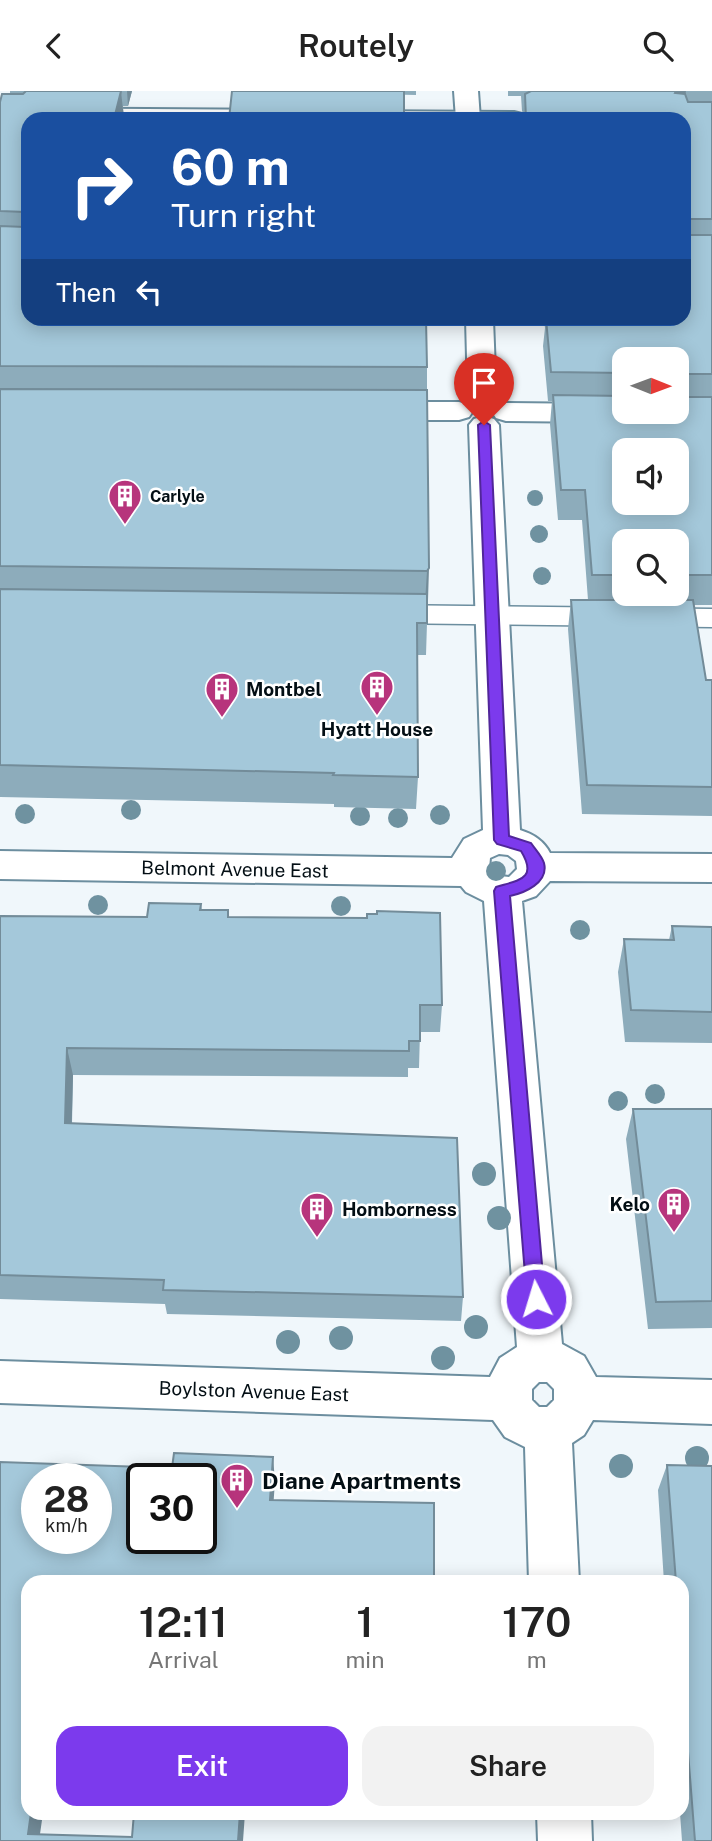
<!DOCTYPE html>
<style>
:root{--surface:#fff;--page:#f2f2f2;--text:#222;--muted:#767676;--accent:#7c3aed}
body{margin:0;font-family:"Public Sans",sans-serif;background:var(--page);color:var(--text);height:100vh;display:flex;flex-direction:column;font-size:26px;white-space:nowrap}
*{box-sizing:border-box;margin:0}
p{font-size:23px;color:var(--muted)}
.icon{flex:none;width:38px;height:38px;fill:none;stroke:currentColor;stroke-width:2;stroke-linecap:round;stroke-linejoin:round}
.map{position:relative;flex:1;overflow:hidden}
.sheet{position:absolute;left:21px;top:1484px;width:668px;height:245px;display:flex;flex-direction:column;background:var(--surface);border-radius:21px;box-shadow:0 4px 18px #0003}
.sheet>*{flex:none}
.top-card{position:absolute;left:21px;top:21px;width:670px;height:214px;border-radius:21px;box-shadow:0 4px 18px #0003;background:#1a4fa0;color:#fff;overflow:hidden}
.needle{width:46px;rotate:91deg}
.controls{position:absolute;left:612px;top:256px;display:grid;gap:14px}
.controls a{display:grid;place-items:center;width:77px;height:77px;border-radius:14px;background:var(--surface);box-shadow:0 4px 18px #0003;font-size:35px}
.speed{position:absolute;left:21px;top:1372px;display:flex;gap:14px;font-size:35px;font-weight:700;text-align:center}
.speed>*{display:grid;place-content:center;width:91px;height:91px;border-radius:50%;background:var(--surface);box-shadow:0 4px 18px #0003;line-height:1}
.speed small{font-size:18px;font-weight:400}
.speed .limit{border:4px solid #111;border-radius:10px;background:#fff;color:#111}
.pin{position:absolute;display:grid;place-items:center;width:60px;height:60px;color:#fff;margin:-72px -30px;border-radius:50% 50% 50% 0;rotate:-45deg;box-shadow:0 0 7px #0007}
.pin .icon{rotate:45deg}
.me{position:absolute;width:77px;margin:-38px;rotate:355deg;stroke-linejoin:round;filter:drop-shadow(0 0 5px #0008)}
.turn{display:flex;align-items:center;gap:24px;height:147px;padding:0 35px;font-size:32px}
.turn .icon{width:91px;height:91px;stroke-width:2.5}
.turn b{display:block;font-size:49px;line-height:60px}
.then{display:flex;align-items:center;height:66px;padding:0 35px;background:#0003;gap:14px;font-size:26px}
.eta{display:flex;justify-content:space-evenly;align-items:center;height:119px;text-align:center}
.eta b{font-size:42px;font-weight:600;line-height:49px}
.button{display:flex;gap:14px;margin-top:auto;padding:14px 35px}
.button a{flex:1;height:80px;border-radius:21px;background:var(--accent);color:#fff;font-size:28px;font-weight:600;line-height:80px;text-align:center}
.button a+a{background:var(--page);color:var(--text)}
header{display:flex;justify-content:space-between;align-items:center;height:91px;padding:0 35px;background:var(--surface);font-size:32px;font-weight:600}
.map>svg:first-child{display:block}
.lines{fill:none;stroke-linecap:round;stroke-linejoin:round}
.service-casing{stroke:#6c8e9f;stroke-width:3}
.minor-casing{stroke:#6c8e9f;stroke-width:4}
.tertiary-casing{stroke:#6c8e9f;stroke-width:4}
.service{fill:#fff;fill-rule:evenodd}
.minor{fill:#fff;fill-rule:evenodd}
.tertiary{fill:#fff;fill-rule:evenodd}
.tree{fill:#6f92a0}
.wall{fill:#8dacbb;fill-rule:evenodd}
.shaded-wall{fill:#738c99}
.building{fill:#a4c8da;stroke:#738c99;stroke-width:2;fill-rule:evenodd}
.route{fill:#7c3aed;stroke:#51269a;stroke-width:2}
.labels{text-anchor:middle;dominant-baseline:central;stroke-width:5;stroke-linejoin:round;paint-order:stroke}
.far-poi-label{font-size:16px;font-weight:bold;fill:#030e14;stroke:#fff;text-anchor:start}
.poi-label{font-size:19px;font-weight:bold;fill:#030e14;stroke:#fff;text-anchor:start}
.street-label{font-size:19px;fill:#030e14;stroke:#fff}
.near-poi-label{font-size:23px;font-weight:bold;fill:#030e14;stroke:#fff;text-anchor:start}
</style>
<header><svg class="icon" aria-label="back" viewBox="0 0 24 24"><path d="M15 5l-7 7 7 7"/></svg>Routely<svg class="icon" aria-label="search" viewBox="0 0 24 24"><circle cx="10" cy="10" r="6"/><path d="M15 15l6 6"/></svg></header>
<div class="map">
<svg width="712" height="1750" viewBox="0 0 712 1750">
<rect width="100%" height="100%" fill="#f0f7fb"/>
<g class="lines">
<defs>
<path id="service" d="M 384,514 L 712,518 L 712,536 L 384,532 L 375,529 L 371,523 L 375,517 Z"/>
<path id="minor" d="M 454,0 L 478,0 L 480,28 L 456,28 Z
M 466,228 L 493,228 L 496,306 L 492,312 L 482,315 L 472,312 L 468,306 Z
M 377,311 L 459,311 L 469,314 L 473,320 L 469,326 L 459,329 L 377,329 L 367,326 L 363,320 L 367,314 Z
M 506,312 L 602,313 L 612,316 L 616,322 L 612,328 L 602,331 L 506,330 L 496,327 L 492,321 L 496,315 Z
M 484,325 L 494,328 L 499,334 L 520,739 C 533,743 544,750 550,762 L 712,763 L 712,791 L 550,790 L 536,805 L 522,810 L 562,1253 L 584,1265 L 596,1286 L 712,1289 L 712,1333 L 593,1329 L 584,1344 L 572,1352 L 579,1491 L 529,1491 L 525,1356 L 505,1346 L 493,1329 L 0,1312 L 0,1270 L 490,1286 L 500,1267 L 517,1256 L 484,810 L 466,801 L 461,795 L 0,788 L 0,760 L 452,767 L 464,748 L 483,739 L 469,334 L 474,328 ZM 499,763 L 508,764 L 516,770 L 517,778 L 509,786 L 500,785 L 489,777 L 490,767 ZM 539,1291 L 547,1291 L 554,1298 L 554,1309 L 547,1316 L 539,1316 L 532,1309 L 532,1298 Z
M 537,1722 L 591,1722 L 592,1750 L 538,1750 Z"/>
<path id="tertiary" d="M 0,17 L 281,19 L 289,21 L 293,26 L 28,28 L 28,31 L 0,31 Z
M 352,20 L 514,21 L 522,23 L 526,28 L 340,27 L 344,22 Z"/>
</defs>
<use href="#service" class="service-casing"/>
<use href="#minor" class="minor-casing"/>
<use href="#tertiary" class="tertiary-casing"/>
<use href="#service" class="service"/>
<use href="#minor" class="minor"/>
<use href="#tertiary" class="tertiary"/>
</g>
<g class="tree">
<circle cx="535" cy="407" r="8"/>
<circle cx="539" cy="443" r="9"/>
<circle cx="542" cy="485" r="9"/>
<circle cx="131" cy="719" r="10"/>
<circle cx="25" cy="723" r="10"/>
<circle cx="440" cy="724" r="10"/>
<circle cx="360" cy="725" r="10"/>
<circle cx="398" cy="727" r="10"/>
<circle cx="496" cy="780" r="10"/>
<circle cx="98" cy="814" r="10"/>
<circle cx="341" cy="815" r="10"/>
<circle cx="580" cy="839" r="10"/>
<circle cx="655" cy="1003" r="10"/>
<circle cx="618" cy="1010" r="10"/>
<circle cx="484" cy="1083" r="12"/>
<circle cx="499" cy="1127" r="12"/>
<circle cx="476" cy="1236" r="12"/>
<circle cx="341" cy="1247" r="12"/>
<circle cx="288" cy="1251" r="12"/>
<circle cx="443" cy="1267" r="12"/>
<circle cx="697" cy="1367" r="12"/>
<circle cx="621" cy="1375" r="12"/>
</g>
<path class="wall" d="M 10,0 L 132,0 L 128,15 L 123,15 L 124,28 L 28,228 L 427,276 L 427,532 L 426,564 L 417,564 L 418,686 L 416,718 L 334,716 L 334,713 L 0,706 L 0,11 L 10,3 Z
M 232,0 L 416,0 L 416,4 Z
M 508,0 L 712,0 L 712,514 L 694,514 L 706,589 L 712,589 L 712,725 L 582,723 L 568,538 L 571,509 L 588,509 L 582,429 L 558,429 L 550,333 L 552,310 L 548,310 L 543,255 L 545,237 L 544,228 L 684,228 L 684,28 L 523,28 L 523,22 L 522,20 L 521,5 L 508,5 ZM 625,268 L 677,268 L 677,320 L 625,320 ZM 625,450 L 677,450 L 677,502 L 625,502 Z
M 201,813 L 202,819 L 229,826 L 442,914 L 440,941 L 420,941 L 419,977 L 408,977 L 408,986 L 73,984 L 72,1033 L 463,1206 L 461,1230 L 167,1223 L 165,1213 L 0,1208 L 0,825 L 147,826 Z
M 672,835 L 712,836 L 712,952 L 625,951 L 618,881 L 624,848 L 669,849 Z
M 633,1018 L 712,1018 L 712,1237 L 648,1238 L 626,1048 Z
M 667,1374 L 712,1375 L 712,1750 L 682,1750 L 680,1722 L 682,1722 L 682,1491 L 664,1491 L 658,1399 Z"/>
<path class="shaded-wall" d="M 121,0 L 124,28 L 114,28 Z
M 127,0 L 132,0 L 128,15 Z
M 676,0 L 686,0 L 683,19 L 674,22 Z
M 682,283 L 677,311 L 677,300 L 679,288 Z
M 429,477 L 428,509 L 425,512 L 427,480 Z
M 67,957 L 73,984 L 71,1058 L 65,1032 Z
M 273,1366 L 275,1390 L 272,1433 L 270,1409 Z
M 31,1722 L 43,1722 L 39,1750 L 28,1743 Z
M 240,1722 L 245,1722 L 243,1750 L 238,1750 Z"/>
<path class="building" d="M 26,0 L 121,0 L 114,28 L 28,28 L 28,228 L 426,228 L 427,276 L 0,275 L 0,135 L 25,136 L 25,121 L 0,120 L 0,11 L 2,3 L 23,3 Z
M 232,0 L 404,0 L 404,28 L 229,28 Z
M 531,0 L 676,0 L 675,2 L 685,3 L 688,11 L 712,11 L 712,128 L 687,128 L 687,144 L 712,144 L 712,283 L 682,283 L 679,288 L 677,288 L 677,268 L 625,268 L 625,282 L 551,281 L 546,228 L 684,228 L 684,28 L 526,28 L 525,3 Z
M 0,298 L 427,299 L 429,477 L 427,480 L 0,475 Z
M 553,304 L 625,305 L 625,320 L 677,320 L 677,306 L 712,306 L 712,484 L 677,484 L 677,450 L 625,450 L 625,484 L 592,484 L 585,399 L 561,399 ZM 625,359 L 677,359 L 677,411 L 625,411 Z
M 0,498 L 427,503 L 427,532 L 417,532 L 418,686 L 333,684 L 334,682 L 0,674 Z
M 571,509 L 693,509 L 706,589 L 712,589 L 712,696 L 587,694 Z
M 149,812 L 201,813 L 200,819 L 228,819 L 228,826 L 367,827 L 367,823 L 377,823 L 377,820 L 440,822 L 442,914 L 420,914 L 420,950 L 409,950 L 409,960 L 67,957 L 65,1032 L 457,1047 L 463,1206 L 163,1199 L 164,1189 L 0,1184 L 0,825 L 147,826 Z
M 672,835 L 712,836 L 712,921 L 631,919 L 624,848 L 674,849 Z
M 633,1018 L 712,1018 L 712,1210 L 656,1211 Z
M 174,1362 L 273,1366 L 270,1409 L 434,1412 L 434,1491 L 28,1491 L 28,1722 L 31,1722 L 28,1743 L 132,1746 L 134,1722 L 240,1722 L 238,1750 L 0,1750 L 0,1371 L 172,1377 ZM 37,1388 L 96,1388 L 96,1447 L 37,1447 ZM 142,1388 L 201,1388 L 201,1447 L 142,1447 Z
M 667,1374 L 712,1375 L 712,1750 L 695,1750 L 682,1584 L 682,1491 L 676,1491 Z"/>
<path class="route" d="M 484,330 L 490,334 L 509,745 L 531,752 C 535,758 542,765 544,772 C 549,792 524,802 510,805 L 545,1208 L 542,1213 L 536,1216 L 529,1213 L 527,1208 L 494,800 L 496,796 C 519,789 538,788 521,760 L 497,753 L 494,749 L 478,334 Z"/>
<defs>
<symbol id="building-pin" viewBox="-11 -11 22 30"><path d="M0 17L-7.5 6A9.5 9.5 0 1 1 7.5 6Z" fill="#b7347c" stroke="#fff"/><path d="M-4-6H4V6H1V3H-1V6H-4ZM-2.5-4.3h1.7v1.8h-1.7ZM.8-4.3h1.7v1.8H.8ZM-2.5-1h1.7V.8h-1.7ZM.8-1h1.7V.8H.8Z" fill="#fff"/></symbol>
</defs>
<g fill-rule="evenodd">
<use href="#building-pin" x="106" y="386" width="38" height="52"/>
<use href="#building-pin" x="358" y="577" width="38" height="52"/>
<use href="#building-pin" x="203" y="579" width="38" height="52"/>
<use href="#building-pin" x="655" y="1094" width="38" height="52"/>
<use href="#building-pin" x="298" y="1099" width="38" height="52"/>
<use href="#building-pin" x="218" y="1370" width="38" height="52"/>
</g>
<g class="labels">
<g class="far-poi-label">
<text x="150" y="405">Carlyle</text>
</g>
<g class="poi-label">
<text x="246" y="598">Montbel</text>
<text x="377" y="638" text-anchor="middle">Hyatt House</text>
<text x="650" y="1113" text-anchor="end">Kelo</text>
<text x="342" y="1118">Homborness</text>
</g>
<g class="street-label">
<text transform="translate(235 778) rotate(1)">Belmont Avenue East</text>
<text transform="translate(254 1300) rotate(2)">Boylston Avenue East</text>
</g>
<g class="near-poi-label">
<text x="262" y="1389">Diane Apartments</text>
</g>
</g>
</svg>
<div class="controls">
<a><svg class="needle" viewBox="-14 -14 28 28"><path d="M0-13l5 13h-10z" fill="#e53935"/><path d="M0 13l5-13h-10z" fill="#767676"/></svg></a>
<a><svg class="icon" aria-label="sound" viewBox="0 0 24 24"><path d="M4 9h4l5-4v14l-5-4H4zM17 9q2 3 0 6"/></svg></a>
<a><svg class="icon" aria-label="search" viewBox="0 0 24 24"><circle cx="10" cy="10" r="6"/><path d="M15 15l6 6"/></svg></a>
</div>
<div class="speed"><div>28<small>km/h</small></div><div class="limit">30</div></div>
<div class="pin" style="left:484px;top:334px;background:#d93025"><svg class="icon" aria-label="arrive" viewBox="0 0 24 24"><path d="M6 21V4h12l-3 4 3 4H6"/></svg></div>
<svg class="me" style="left:536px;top:1208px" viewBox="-20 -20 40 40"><circle r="17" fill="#7c3aed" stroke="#fff" stroke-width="3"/><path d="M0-11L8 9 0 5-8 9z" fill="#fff"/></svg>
<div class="top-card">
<div class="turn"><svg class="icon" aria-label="right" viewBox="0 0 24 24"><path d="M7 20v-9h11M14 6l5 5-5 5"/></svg><div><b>60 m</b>Turn right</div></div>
<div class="then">Then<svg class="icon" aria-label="left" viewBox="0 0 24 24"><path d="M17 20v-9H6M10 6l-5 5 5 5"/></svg></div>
</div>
<section class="sheet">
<div class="eta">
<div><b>12:11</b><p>Arrival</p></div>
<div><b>1</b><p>min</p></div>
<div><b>170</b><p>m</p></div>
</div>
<div class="button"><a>Exit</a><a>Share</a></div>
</section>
</div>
